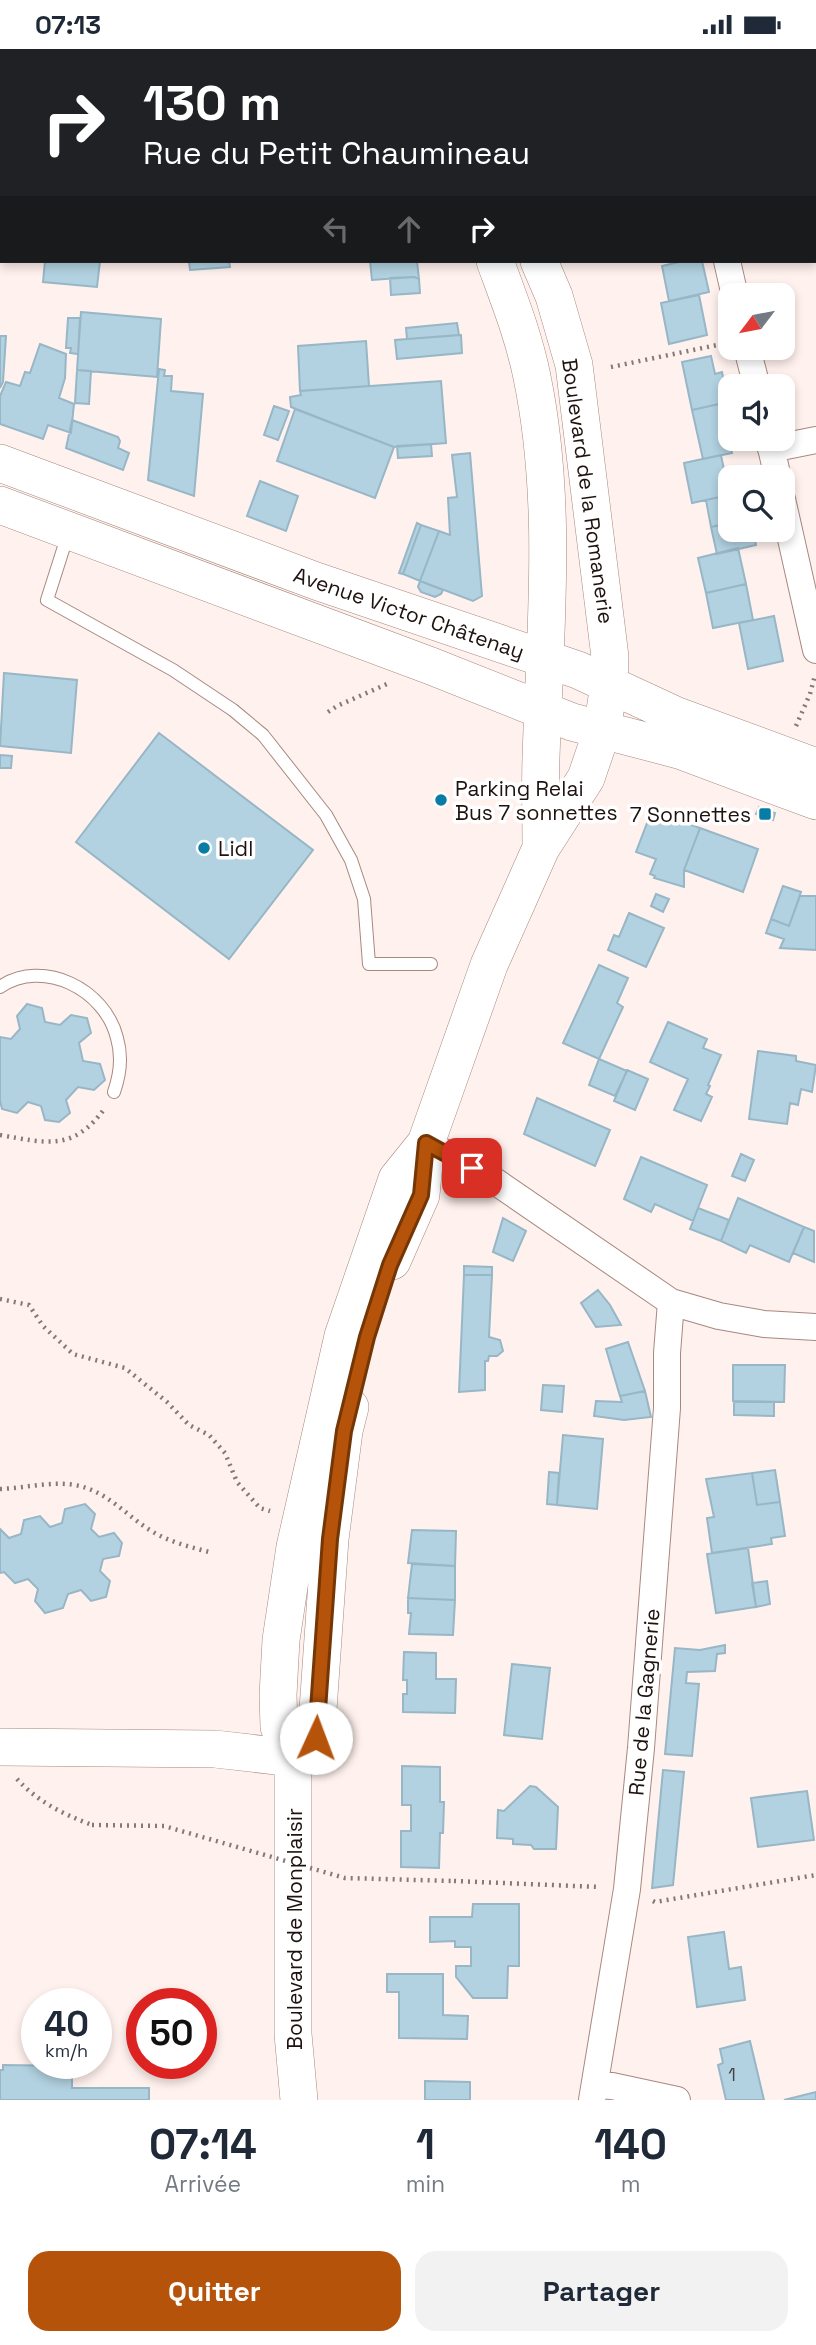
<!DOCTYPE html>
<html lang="fr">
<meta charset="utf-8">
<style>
:root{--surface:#fff;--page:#f2f2f3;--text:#1f2937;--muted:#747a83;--accent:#b45309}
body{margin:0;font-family:"Space Grotesk",sans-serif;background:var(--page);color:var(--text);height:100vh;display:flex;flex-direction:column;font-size:26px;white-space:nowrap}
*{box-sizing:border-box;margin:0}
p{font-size:23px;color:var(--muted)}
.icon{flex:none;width:38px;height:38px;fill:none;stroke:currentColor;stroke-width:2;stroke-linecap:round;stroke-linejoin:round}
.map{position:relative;height:2051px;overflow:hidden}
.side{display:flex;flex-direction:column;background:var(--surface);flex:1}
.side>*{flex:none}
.guide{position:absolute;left:0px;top:0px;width:817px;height:214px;box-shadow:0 4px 10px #0003;background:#202124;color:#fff;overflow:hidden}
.needle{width:46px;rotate:238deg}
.tools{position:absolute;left:718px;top:234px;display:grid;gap:14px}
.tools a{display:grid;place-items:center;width:77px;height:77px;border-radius:14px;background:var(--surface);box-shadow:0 4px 10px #0003;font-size:35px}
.speed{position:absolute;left:21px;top:1939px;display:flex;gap:14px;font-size:35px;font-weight:700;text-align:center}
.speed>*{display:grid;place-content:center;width:91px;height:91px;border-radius:50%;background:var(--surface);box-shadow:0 4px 10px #0003;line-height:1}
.speed small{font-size:18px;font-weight:400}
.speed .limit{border:10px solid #d22;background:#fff;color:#111}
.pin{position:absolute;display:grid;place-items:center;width:60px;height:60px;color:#fff;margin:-30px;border-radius:14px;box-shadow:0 4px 10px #0006}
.me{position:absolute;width:77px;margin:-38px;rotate:2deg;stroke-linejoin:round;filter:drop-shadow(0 0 5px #0008)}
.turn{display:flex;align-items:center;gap:24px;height:147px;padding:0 28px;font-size:32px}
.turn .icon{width:91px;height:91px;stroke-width:2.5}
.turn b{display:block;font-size:49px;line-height:60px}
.lanes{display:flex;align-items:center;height:66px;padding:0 28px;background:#0003;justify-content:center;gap:35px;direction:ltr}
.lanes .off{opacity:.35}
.eta{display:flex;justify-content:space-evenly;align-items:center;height:119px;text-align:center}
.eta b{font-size:42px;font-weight:700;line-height:49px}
.cta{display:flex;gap:14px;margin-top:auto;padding:14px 28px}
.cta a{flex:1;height:80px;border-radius:21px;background:var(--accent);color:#fff;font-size:28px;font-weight:700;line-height:80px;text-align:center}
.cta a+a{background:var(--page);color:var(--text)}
.status{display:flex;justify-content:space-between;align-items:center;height:49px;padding:0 35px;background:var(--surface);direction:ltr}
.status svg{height:19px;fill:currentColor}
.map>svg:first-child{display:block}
.building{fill:#b2d2e1;stroke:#97b6c6;stroke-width:2}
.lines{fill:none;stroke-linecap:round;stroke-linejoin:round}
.lane-casing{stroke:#a7887e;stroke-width:14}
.street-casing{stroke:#a7887e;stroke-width:28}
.secondary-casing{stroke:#a7887e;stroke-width:38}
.path{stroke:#867975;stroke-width:4.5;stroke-dasharray:2 5;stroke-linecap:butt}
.lane{stroke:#fff;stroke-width:12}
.street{stroke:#fff;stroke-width:26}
.secondary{stroke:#fff;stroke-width:37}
.path-bridge{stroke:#867975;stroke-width:4.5;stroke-dasharray:2 5;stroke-linecap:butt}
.route-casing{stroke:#753606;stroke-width:18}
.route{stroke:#b45309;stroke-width:12}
.poi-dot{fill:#077da5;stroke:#fff;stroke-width:2.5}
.labels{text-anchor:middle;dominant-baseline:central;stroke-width:7;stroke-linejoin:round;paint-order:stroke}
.number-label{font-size:18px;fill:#434244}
.street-label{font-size:21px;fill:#1e120f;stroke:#fff}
.poi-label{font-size:21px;fill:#1e120f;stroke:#fff;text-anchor:start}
</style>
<div class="status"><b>07:13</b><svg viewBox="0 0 49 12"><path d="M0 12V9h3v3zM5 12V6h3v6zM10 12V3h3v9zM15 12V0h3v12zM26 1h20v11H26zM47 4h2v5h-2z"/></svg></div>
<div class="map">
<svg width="816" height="2051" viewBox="0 0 816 2051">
<rect width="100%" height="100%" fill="#fff1ed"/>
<path class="building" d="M 45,212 L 100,212 L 97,238 L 43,233 Z
M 189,212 L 229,212 L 230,218 L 190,221 Z
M 370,212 L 417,212 L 419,230 L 414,228 L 372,231 Z
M 683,212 L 702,212 L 709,243 L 669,252 L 662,217 Z
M 414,228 L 419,230 L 420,244 L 391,246 L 390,229 Z
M 699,246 L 707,286 L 669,295 L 661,254 Z
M 81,263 L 161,270 L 157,328 L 77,321 Z
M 68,269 L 80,269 L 78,305 L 70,304 L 71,299 L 66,299 Z
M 457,274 L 459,286 L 407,290 L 406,279 Z
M 461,286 L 462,304 L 397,310 L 395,291 Z
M 0,287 L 6,287 L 3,333 L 0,339 Z
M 366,292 L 369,337 L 300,342 L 298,297 Z
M 40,295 L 66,305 L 65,329 L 59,349 L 74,355 L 71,384 L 48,376 L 43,390 L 0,375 L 0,347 L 6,333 L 20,337 L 25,323 L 30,324 Z
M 711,307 L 715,325 L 722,323 L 728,353 L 692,361 L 682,313 Z
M 159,320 L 165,321 L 164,327 L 172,327 L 171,342 L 203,345 L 194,447 L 148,431 Z
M 77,321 L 91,322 L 89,355 L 75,354 Z
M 441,332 L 446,394 L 394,398 L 291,358 L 290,348 L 301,346 L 300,342 Z
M 728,353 L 730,362 L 728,386 L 732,404 L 703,410 L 692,361 Z
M 274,357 L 289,362 L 278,391 L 264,386 Z
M 295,360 L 394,398 L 375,449 L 277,412 Z
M 72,371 L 118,388 L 120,392 L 118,399 L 129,404 L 123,421 L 66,399 Z
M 431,395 L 432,407 L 398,409 L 397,397 Z
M 470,404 L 482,547 L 473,552 L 420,532 L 439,482 L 450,486 L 448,449 L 457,448 L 452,406 Z
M 721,406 L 729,446 L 692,454 L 684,414 Z
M 260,432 L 298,447 L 286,482 L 247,467 Z
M 729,446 L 730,474 L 711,478 L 706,451 Z
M 417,474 L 421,476 L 403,525 L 399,524 Z
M 730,474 L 730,481 L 753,481 L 756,496 L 717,505 L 711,478 Z
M 421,476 L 439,482 L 420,532 L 403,525 Z
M 738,499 L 746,535 L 706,544 L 698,509 Z
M 420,532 L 443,541 L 441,545 L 435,548 L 421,543 L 418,538 Z
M 746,535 L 753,571 L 713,579 L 706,544 Z
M 774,567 L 783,612 L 748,620 L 739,574 Z
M 4,624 L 77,631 L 71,704 L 0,697 Z
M 159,684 L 313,801 L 229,910 L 76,793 Z
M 0,706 L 12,707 L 11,719 L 0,719 Z
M 759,758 L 775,764 L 773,771 L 756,765 Z
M 652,761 L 700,779 L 684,821 L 684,838 L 654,829 L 655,827 L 650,825 L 656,810 L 636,803 Z
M 700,779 L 758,800 L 743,843 L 684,821 Z
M 783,837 L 801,843 L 789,877 L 771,870 Z
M 656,845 L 669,850 L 663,863 L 651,857 Z
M 800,847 L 816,847 L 816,901 L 780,899 L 784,890 L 766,884 L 771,870 L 789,877 Z
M 629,864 L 664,879 L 646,918 L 608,901 L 614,886 L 619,888 Z
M 599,916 L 628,929 L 617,954 L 623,958 L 599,1010 L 563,994 Z
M 27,955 L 42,959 L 45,973 L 60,976 L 71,966 L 87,969 L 91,984 L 79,994 L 83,1012 L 100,1015 L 105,1031 L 94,1041 L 78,1038 L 66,1051 L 70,1064 L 59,1073 L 45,1071 L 41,1057 L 28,1053 L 17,1064 L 2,1060 L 0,1052 L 0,988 L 11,990 L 20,980 L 17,967 Z
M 668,973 L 707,990 L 703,999 L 721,1006 L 708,1036 L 710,1037 L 706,1045 L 712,1048 L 701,1072 L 674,1061 L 688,1030 L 650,1013 Z
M 758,1002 L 796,1007 L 796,1012 L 816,1016 L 812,1043 L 801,1040 L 798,1056 L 790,1054 L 787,1075 L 749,1070 Z
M 599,1010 L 627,1022 L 615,1047 L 589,1036 Z
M 627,1021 L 648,1030 L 635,1061 L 614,1052 Z
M 537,1049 L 610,1081 L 595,1117 L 524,1085 Z
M 741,1105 L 754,1111 L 745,1132 L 732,1127 Z
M 641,1108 L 707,1136 L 693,1172 L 655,1155 L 651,1163 L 624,1150 Z
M 738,1149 L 804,1178 L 789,1213 L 750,1196 L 746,1204 L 721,1192 Z
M 698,1159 L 729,1171 L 721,1192 L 690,1180 Z
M 503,1169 L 526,1182 L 513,1212 L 493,1203 Z
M 804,1178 L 814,1182 L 814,1213 L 793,1204 Z
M 464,1217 L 492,1218 L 492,1226 L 464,1226 Z
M 464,1226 L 492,1226 L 489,1288 L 500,1291 L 503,1302 L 497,1307 L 489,1307 L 488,1312 L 485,1312 L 485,1341 L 459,1343 Z
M 598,1241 L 610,1256 L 621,1276 L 596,1278 L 581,1254 Z
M 628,1293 L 645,1342 L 620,1347 L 606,1300 Z
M 733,1316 L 785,1316 L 784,1353 L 733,1352 Z
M 543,1336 L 564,1337 L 562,1363 L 541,1361 Z
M 645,1342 L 651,1368 L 624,1371 L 594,1367 L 596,1352 L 622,1353 L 620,1347 Z
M 734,1353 L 774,1353 L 774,1367 L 734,1366 Z
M 563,1386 L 603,1390 L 597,1460 L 557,1456 Z
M 775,1421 L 780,1453 L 757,1456 L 752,1424 Z
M 549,1423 L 559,1424 L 557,1456 L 547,1455 Z
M 752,1424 L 757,1456 L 780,1453 L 785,1487 L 771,1489 L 772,1495 L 712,1504 L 707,1469 L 714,1468 L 706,1430 Z
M 85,1455 L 95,1465 L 91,1480 L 99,1488 L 114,1484 L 122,1494 L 119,1507 L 103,1510 L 100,1522 L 110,1532 L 106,1548 L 91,1552 L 81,1541 L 68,1545 L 63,1559 L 45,1564 L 35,1552 L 38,1540 L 28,1530 L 15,1534 L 4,1523 L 0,1524 L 0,1480 L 9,1489 L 21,1485 L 24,1471 L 40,1467 L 50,1478 L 62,1474 L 65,1460 Z
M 412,1481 L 456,1482 L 455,1517 L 408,1514 Z
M 748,1499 L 756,1558 L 716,1564 L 707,1505 Z
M 412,1515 L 455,1517 L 455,1551 L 408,1549 Z
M 767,1532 L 770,1555 L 756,1558 L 752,1534 Z
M 408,1549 L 455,1551 L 453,1586 L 409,1585 L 411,1564 L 408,1564 Z
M 725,1596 L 725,1604 L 717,1605 L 715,1622 L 687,1623 L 686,1634 L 699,1635 L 692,1707 L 665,1705 L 675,1599 L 700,1601 Z
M 404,1603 L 436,1604 L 436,1630 L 456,1630 L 455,1664 L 403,1663 L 403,1645 L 407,1645 L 407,1631 L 403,1631 Z
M 512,1615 L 550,1619 L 542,1690 L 504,1686 Z
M 402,1717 L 440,1718 L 440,1753 L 444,1753 L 443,1784 L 440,1784 L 439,1819 L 401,1818 L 401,1782 L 411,1782 L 411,1756 L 402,1756 Z
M 663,1721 L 684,1723 L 673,1836 L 652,1839 Z
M 530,1737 L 536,1738 L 558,1758 L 556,1800 L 534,1800 L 531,1796 L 513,1795 L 513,1790 L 497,1789 L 498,1761 L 504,1762 Z
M 807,1742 L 814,1791 L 758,1798 L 751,1749 Z
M 473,1855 L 519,1855 L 519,1917 L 508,1917 L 507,1949 L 473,1949 L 456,1928 L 456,1917 L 471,1917 L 471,1898 L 455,1898 L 455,1892 L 430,1893 L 430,1868 L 472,1868 Z
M 724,1883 L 729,1920 L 741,1918 L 745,1951 L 697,1958 L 688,1888 Z
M 387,1925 L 443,1925 L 443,1966 L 468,1967 L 467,1990 L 399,1989 L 399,1943 L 387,1943 Z
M 750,1992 L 764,2051 L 726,2051 L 718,2016 L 723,2014 L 720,2000 Z
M 3,2016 L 72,2017 L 72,2039 L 149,2039 L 149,2051 L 0,2051 L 0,2021 L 3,2021 Z
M 425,2032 L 470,2033 L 470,2051 L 425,2051 Z
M 816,2043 L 816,2051 L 784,2051 Z"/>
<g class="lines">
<defs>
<path id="lane" d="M 0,206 L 2,207
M 68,485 L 47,551 L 173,621 L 233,661 L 263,686 L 326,766 L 351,811 L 364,850 L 369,915 L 431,915
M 0,938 C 43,909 105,940 117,989 C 122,1006 120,1026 114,1043"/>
<path id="street" d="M 727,212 L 735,247
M 747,299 L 757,338
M 769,390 L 778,429
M 771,400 L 816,391
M 782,450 L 816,601
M 426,1094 L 480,1122 L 671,1253 L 719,1267 L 764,1275 L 816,1278
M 595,2036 L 612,2037 L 677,2051
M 592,2051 L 627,1840 L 641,1699 L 667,1359 L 667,1304 L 671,1253"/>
<path id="secondary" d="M 373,0 L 374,2
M 420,0 L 422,2
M 495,212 C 509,250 524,288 532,328 C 558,454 545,582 541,709 C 540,739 541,769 541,799
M 0,414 L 316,532 L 578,621 L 675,666 L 816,718
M 0,456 L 431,617 L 572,673 L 679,701 L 816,752
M 392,1212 L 421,1146 L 426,1094
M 0,1698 L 215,1700 L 293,1709
M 293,1709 L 316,1689 L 330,1490 L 344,1382 L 350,1358
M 299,2051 L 293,1985 L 293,1709 L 279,1678 L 278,1646 L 281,1591 L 295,1498 L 343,1287 L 397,1130 L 426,1094 L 489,916 L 541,799 L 586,729 L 602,682 L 609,635 L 610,608 L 574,316 L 554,247 L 539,212"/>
</defs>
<use href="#lane" class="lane-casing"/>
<use href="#street" class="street-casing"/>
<use href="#secondary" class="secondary-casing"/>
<path class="path" d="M 467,0 L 467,2
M 611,318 L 722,295
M 328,663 L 337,657 L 387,635
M 796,677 L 810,645 L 815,626
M 0,1086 C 47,1094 73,1103 105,1059
M 0,1250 L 29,1256 L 43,1277 L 73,1305 L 125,1319 L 167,1353 L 189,1376 L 209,1386 L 225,1404 L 237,1433 L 260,1459 L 270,1462
M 0,1440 C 25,1439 51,1432 75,1436 C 108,1442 126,1467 153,1483 C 170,1493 190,1498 209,1503
M 17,1730 C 38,1753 63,1765 92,1776
M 454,1832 L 600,1838
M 653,1852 L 655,1853 L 816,1826"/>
<use href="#lane" class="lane"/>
<use href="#street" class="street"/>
<use href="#secondary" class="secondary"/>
<path class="path-bridge" d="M 92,1776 L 164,1777 L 345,1829 L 454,1832"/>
</g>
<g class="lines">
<defs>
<path id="route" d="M 316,1689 L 330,1490 L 344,1382 L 367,1288 L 390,1216 L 421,1146 L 426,1094 L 472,1119"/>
</defs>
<use href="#route" class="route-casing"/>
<use href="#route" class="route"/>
</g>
<g class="poi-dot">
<circle cx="441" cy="751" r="7"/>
<rect x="758" y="758" width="14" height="14" rx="3.5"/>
<circle cx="204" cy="799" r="7"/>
</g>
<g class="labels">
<g class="number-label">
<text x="732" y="2025">1</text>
</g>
<g class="street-label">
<text transform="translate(588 442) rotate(82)">Boulevard de la Romanerie</text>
<text transform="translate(409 564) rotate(19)">Avenue Victor Châtenay</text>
<text transform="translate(644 1653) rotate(-85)">Rue de la Gagnerie</text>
<text transform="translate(294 1880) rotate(-90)">Boulevard de Monplaisir</text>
</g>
<g class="poi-label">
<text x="455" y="739">Parking Relai<tspan x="455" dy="24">Bus 7 sonnettes</tspan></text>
<text x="751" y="765" text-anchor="end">7 Sonnettes</text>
<text x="218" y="799">Lidl</text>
</g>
</g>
</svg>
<div class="tools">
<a><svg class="needle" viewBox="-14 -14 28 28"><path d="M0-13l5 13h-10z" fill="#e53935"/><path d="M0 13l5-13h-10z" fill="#747a83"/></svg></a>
<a><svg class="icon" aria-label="sound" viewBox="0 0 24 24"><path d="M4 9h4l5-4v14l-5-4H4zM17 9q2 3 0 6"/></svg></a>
<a><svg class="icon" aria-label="search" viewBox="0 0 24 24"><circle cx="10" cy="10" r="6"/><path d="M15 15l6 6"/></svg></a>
</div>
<div class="speed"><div>40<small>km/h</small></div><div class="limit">50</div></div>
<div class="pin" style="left:472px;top:1119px;background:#d93025"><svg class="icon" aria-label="arrive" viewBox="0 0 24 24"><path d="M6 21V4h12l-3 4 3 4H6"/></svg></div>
<svg class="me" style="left:316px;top:1689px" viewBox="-20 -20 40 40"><circle r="19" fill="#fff"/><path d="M0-13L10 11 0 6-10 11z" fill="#b45309"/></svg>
<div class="guide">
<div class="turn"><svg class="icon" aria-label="right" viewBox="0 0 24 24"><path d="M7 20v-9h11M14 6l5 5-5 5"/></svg><div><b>130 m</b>Rue du Petit Chaumineau</div></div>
<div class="lanes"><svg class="icon off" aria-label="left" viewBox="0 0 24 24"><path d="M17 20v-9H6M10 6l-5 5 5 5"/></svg><svg class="icon off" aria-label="ahead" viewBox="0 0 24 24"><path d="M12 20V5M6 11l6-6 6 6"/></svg><svg class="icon" aria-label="right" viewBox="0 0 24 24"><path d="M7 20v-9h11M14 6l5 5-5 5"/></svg></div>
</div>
</div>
<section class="side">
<div class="eta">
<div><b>07:14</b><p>Arrivée</p></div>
<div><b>1</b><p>min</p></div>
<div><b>140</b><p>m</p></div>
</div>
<div class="cta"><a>Quitter</a><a>Partager</a></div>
</section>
